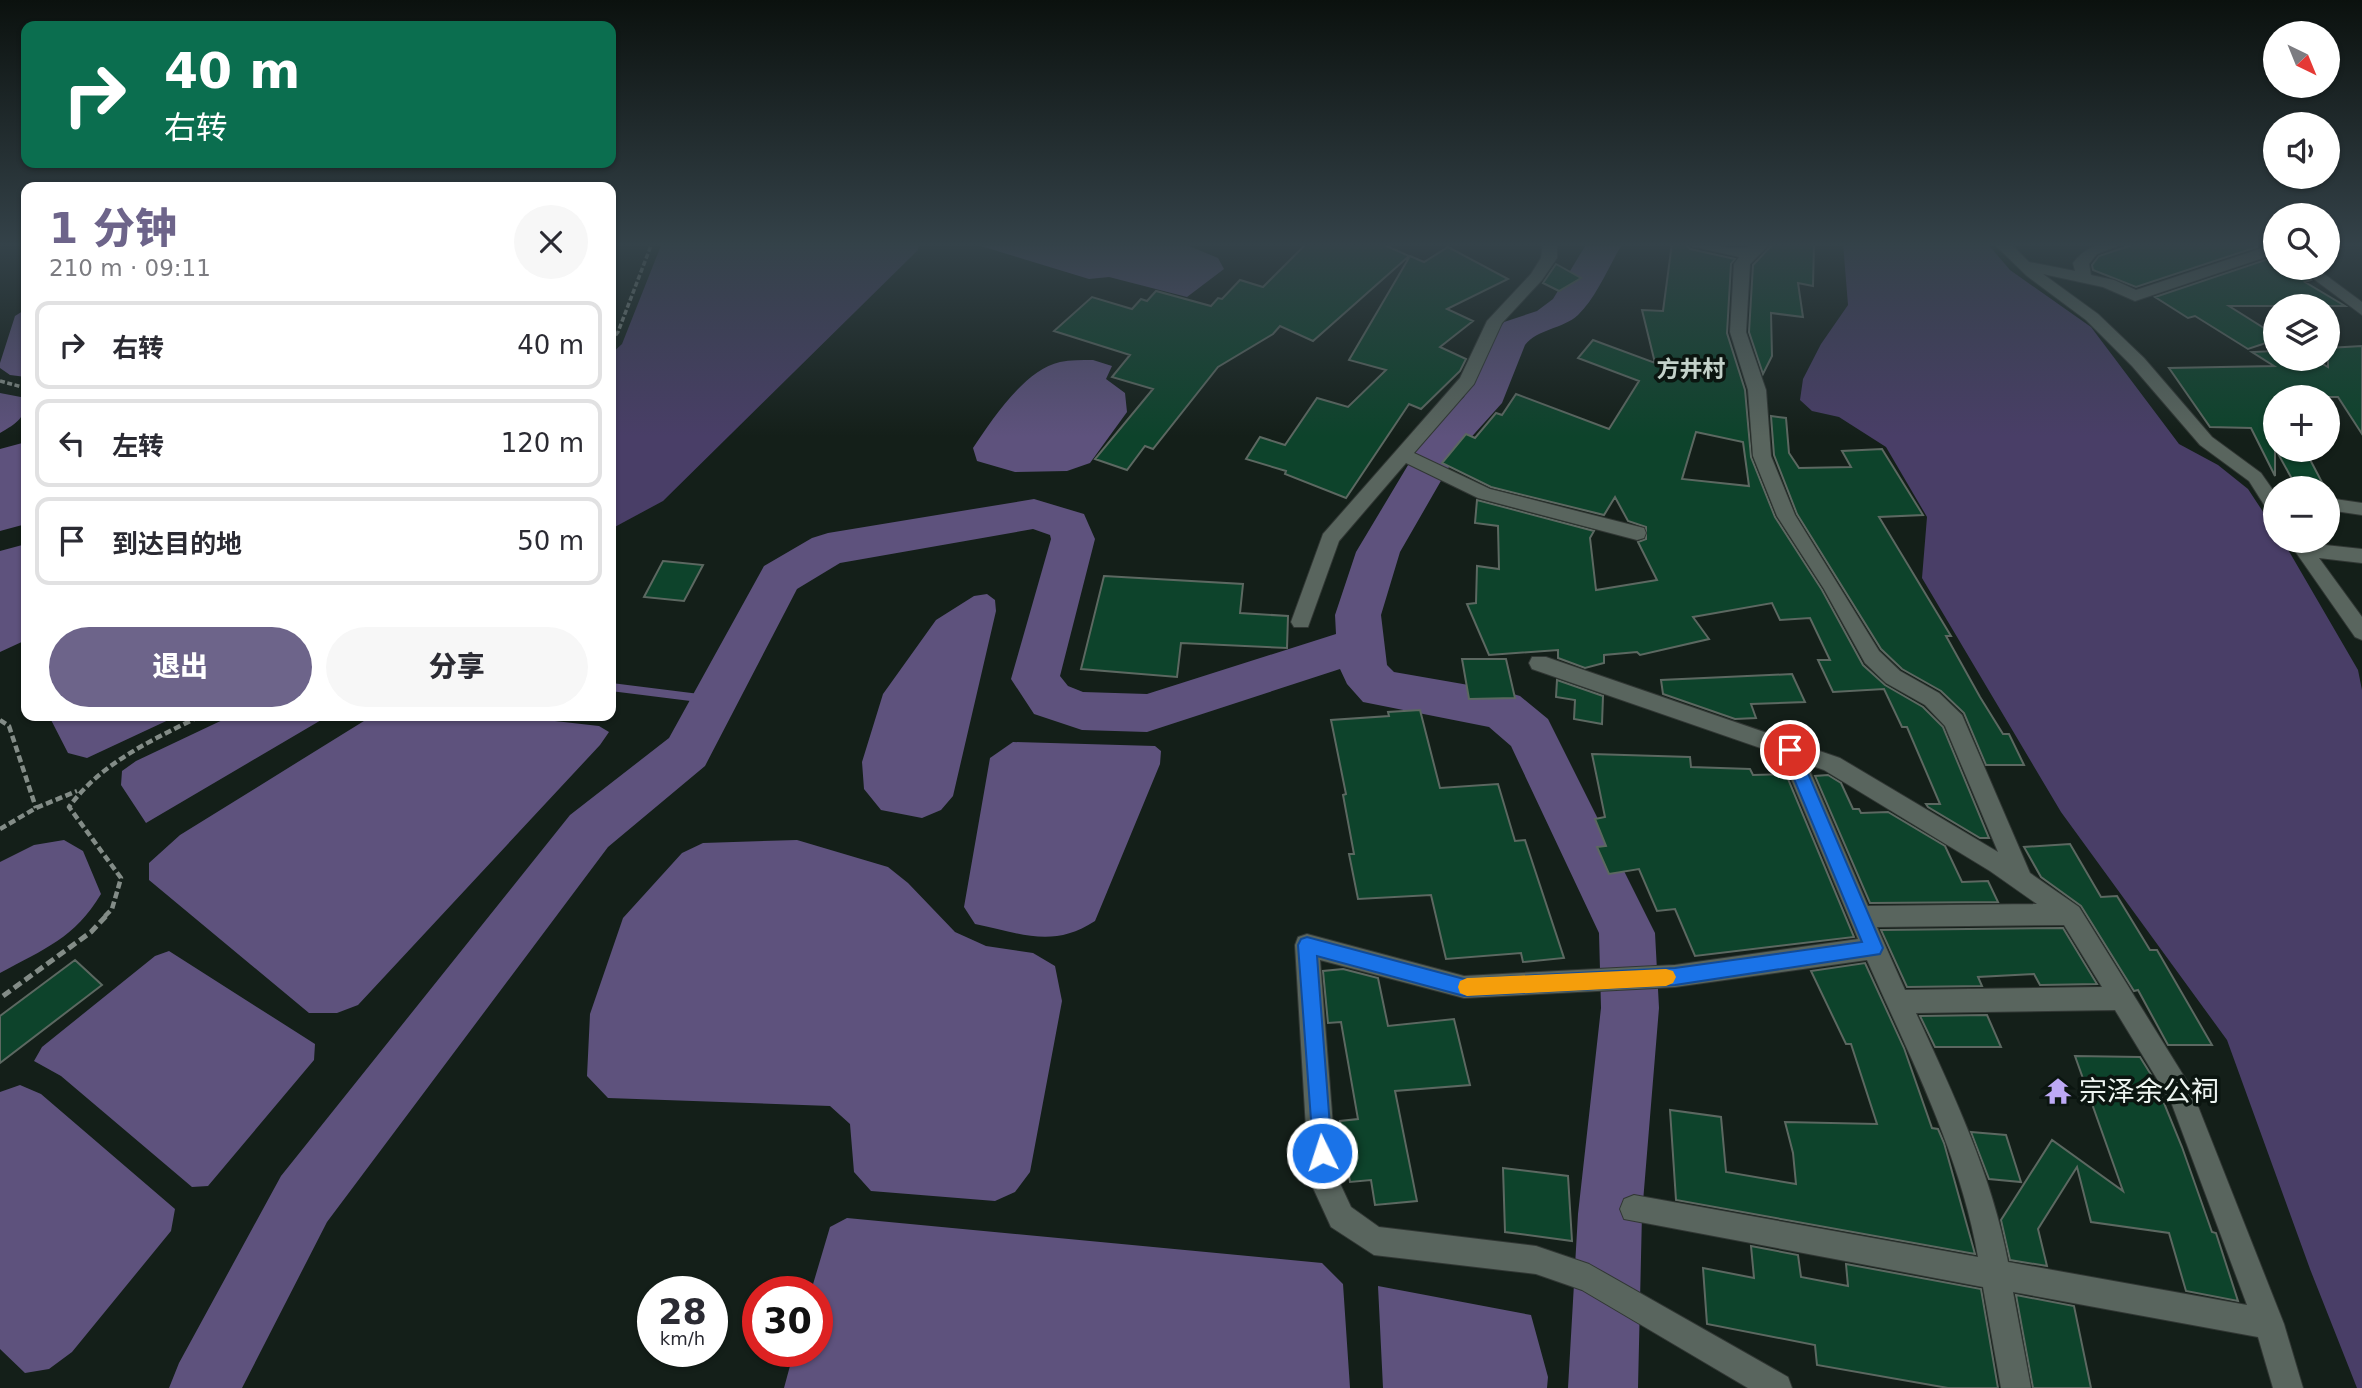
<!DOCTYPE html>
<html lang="zh">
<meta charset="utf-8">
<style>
:root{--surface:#fff;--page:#f7f7f7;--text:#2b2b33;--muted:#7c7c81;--line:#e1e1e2;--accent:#6d648a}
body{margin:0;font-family:"DejaVu Sans","Noto Sans SC",sans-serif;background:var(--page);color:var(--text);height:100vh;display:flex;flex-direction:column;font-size:26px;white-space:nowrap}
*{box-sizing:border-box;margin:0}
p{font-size:23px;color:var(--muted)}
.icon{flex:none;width:38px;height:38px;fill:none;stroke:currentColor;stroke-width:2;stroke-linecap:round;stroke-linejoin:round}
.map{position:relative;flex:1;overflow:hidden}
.panel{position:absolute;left:21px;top:182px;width:595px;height:539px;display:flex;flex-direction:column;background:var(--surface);border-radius:14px;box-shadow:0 2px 5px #0004}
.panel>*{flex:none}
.banner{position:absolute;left:21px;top:21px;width:595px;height:147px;border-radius:14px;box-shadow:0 2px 5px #0004;background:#0b6e4f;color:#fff;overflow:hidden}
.needle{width:46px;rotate:137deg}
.tools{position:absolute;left:2263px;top:21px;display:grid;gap:14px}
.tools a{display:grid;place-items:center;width:77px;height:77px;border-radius:50%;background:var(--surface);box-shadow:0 2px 5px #0004;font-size:35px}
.speed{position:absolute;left:637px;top:1276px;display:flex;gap:14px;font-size:35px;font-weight:700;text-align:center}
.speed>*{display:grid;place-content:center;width:91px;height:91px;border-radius:50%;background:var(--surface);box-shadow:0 2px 5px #0004;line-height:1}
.speed small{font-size:18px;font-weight:400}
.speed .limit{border:10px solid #d22;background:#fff;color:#111}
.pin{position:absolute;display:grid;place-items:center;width:60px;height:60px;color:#fff;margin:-30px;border:4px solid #fff;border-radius:50%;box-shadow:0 2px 7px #0007}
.me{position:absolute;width:77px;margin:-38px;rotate:356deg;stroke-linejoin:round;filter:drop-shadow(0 0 5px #0008)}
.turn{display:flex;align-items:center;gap:24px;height:147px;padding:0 28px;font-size:32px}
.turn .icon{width:91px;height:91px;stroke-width:2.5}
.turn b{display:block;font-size:49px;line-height:60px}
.round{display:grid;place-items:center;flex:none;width:74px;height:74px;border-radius:37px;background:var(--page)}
.overview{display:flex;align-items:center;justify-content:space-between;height:119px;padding:0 28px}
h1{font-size:42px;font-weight:800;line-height:52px;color:var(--accent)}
.button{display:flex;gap:14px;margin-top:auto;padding:14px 28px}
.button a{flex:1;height:80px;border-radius:42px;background:var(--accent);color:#fff;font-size:28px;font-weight:800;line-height:80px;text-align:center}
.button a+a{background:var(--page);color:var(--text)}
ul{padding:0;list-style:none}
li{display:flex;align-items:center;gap:21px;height:88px;margin:0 14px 10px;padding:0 14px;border:4px solid var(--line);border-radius:14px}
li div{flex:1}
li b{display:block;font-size:26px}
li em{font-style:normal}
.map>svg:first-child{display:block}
.forest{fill:#493e67}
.water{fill:#5e527d}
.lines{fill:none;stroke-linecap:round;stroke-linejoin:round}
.stream{stroke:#5e527d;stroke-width:8}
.river{fill:#5e527d;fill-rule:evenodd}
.building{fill:#0d432b;stroke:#5c6861;stroke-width:2;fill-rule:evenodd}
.minor-casing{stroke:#313734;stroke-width:2}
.path-far2{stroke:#838c87;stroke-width:3.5;stroke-dasharray:5 2.5;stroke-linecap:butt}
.path-far1{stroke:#838c87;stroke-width:4.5;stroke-dasharray:7 3.5;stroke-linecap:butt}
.path{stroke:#838c87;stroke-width:5;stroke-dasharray:9 4.5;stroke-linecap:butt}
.minor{fill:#59655e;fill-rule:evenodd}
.route{fill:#1a73e8;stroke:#114b97;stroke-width:2}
.slow{fill:#f59e0b}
.labels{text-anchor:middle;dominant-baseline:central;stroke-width:7;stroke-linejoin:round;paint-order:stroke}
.far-quarter-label{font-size:23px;font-weight:bold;fill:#c4d2ca;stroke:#0b1510}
.near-poi-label{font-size:28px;fill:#edf4f0;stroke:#0b1510;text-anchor:start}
</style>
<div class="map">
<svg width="2362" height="1388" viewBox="0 0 2362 1388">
<rect width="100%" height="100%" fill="#141f19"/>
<path class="forest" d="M 662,243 L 919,243 L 918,250 L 663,501 L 611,529 L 611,354 L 622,344 Z
M 1843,243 L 1987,243 L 2010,270 L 2091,327 L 2179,444 L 2218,465 L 2248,489 L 2275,530 L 2275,541 L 2282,541 L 2290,553 L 2358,670 L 2362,690 L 2362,1388 L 2357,1388 L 2310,1269 L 2227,1040 L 2061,812 L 1922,578 L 1927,517 L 1886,447 L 1839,417 L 1812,411 L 1800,400 L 1803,379 L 1821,344 L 1848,305 Z"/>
<path class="water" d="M 971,243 L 1182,243 L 1218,258 L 1224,269 L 1187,297 L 1109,277 L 1089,279 Z
M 26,309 L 26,377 L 10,375 L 0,368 L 0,363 L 15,316 Z
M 1093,360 L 1112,366 L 1106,379 L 1125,393 L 1127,412 L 1090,463 L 1067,471 L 1015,472 L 977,461 L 973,448 C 992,420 1024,370 1060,362 C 1070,360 1082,360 1093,360 Z
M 0,393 L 26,398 C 26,418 17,423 0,433 Z
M 26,442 L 26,524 L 0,531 L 0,449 Z
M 26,544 L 26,640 L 0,652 L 0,551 Z
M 987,594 L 995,600 L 996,611 L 953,796 L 941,810 L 922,818 L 881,810 L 864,789 L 862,762 L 883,694 L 936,620 L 974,596 Z
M 49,716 L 177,716 L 87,758 L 68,753 Z
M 231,716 L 328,716 L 146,823 L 121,785 L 122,771 L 136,761 Z
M 372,716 L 511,716 L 599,726 L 609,732 L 600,745 L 358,1005 L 337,1013 L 309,1013 L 149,880 L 149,863 L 180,835 Z
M 1013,742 L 1155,746 L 1161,751 L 1160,764 L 1095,921 C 1052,949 1021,933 975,924 L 964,907 L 990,758 Z
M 64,840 L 83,851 L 101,894 C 75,938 44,949 0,973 L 0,862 L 34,845 Z
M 797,840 L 888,867 L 908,883 L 955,932 L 986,946 L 1033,953 L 1055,966 L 1062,1001 L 1030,1172 L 1015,1192 L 995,1201 L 871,1191 L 854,1172 L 850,1124 L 830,1106 L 608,1098 L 587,1076 L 590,1014 L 623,918 L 682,853 L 703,843 Z
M 169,951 L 315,1044 L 314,1060 L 208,1186 L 192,1187 L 61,1076 L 34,1061 L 42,1047 L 155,956 Z
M 20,1085 L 41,1094 L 175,1209 L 171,1231 L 72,1352 L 49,1369 L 25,1373 L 0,1349 L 0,1092 Z
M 847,1218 L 1322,1263 L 1343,1284 L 1350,1388 L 784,1388 L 794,1351 L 817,1351 L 817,1292 L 811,1291 L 830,1227 Z
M 1378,1286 L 1531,1315 L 1548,1377 L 1547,1388 L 1383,1388 Z"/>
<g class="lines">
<path class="stream" d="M 611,687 L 715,700"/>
<path class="river" d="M 1587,243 L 1623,243 C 1609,265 1597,297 1578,315 C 1563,329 1537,329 1525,345 L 1502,403 L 1457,453 L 1400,552 L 1381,615 L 1387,665 L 1394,672 L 1503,691 L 1520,696 L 1548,719 L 1655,933 L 1659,1008 L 1642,1214 L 1638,1388 L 1568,1388 L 1578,1214 L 1601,1008 L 1599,933 L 1511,746 L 1489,727 L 1363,702 L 1347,684 L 1340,669 L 1147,732 L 1082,730 L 1034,714 L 1011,679 L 1051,539 L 1050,535 L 1033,529 L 840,563 L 797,589 L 705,766 L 608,847 L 327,1222 L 242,1388 L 169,1388 L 179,1363 L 281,1176 L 570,815 L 669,738 L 764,566 L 812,538 L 828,533 L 1034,499 L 1084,514 L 1095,539 L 1060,676 L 1068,686 L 1083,692 L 1147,694 L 1336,634 L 1335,615 L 1356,552 L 1426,435 L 1464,397 L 1488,343 L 1504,322 L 1537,311 L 1553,299 Z"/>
</g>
<path class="building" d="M 1307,243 L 1380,243 L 1409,256 L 1313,341 L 1280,326 L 1273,334 L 1218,367 L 1153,449 L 1145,446 L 1127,470 L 1095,459 L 1153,389 L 1112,377 L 1130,355 L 1054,331 L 1092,297 L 1132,309 L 1141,299 L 1147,301 L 1156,291 L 1211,306 L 1218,298 L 1222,299 L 1240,280 L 1263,287 Z
M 1672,243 L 1685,243 L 1690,249 L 1735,259 L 1731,264 L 1727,333 L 1745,390 L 1751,457 L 1775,517 L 1822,590 L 1863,665 L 1885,685 L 1923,707 L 1943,727 L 1989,838 L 1980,838 L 1928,807 L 1926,804 L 1940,804 L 1907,727 L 1902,727 L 1884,689 L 1833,692 L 1818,660 L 1830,660 L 1810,618 L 1780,620 L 1772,603 L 1693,617 L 1709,639 L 1640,655 L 1637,652 L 1604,655 L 1604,663 L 1585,668 L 1558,658 L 1558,650 L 1489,655 L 1467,604 L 1476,603 L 1477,566 L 1499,569 L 1498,526 L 1475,523 L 1477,500 L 1594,531 L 1590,538 L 1596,590 L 1657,580 L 1638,542 L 1646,539 L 1646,527 L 1628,521 L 1615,497 L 1604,515 L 1491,487 L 1442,463 L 1466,434 L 1475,438 L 1496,413 L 1502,415 L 1516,394 L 1609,429 L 1639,381 L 1578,358 L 1593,340 L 1655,363 L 1642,310 L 1663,311 ZM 1696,432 L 1743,442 L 1749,486 L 1682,479 Z
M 1774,243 L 1814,243 L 1813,286 L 1798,283 L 1803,317 L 1771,313 L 1772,356 L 1763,374 L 1749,332 L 1753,265 Z
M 2138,243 L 2250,243 L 2257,247 L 2136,287 L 2093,270 L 2092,265 L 2099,256 Z
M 1448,247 L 1508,279 L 1447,309 L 1473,321 L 1440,347 L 1466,359 L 1460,371 L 1421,409 L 1409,404 L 1346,498 L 1285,474 L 1286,471 L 1246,459 L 1260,437 L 1285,445 L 1317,398 L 1348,407 L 1386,370 L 1349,360 L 1410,256 L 1424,262 Z
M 2274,257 L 2275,268 L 2293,268 L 2311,280 L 2305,282 L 2345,306 L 2229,306 L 2275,335 L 2275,340 L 2248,349 L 2195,316 L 2188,318 L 2155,297 Z
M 1556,264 L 1581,278 L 1559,291 L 1543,283 Z
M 2362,346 L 2362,434 L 2338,397 L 2275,397 L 2275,476 L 2251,428 L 2210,427 L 2169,368 L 2274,366 L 2252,352 L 2275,351 L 2275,359 L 2314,359 L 2328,367 L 2328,348 Z
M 1771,416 L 1786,418 L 1789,453 L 1799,468 L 1851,467 L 1842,451 L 1882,449 L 1923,515 L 1879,517 L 1951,636 L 1946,636 L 1980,697 L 2003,734 L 2009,734 L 2024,765 L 1986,765 L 1964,713 L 1941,691 L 1902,669 L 1881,649 L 1797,514 L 1774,455 Z
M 2276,450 L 2305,450 L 2325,488 L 2297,488 Z
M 663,561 L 703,565 L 684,601 L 644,597 Z
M 1104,576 L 1243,584 L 1240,613 L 1288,616 L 1287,648 L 1181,643 L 1177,677 L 1081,669 Z
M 1462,659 L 1506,659 L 1515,698 L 1469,699 Z
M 1792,674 L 1805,702 L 1751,704 L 1756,718 L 1735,719 L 1663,694 L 1661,680 Z
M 1557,680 L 1603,696 L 1602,724 L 1574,719 L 1575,700 L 1556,697 Z
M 1420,710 L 1440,788 L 1498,784 L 1515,841 L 1525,840 L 1564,958 L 1523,962 L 1521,953 L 1446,959 L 1431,895 L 1358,899 L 1349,854 L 1354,854 L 1343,795 L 1346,794 L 1331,720 L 1389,716 L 1388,712 Z
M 1592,754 L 1690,757 L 1691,767 L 1750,769 L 1753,775 L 1786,774 L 1854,937 L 1695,956 L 1675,909 L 1657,911 L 1639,869 L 1609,874 L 1597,847 L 1606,846 L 1595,819 L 1605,817 Z
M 1828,775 L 1841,783 L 1853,809 L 1859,809 L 1861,813 L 1888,812 L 1945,846 L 1962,882 L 1988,881 L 1998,902 L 1870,903 L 1815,776 Z
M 2070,844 L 2101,897 L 2117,896 L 2150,950 L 2157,950 L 2212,1045 L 2168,1045 L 2138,990 L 2134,991 L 2081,906 L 2041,877 L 2024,847 Z
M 2063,928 L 2097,984 L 2040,985 L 2034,974 L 1978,977 L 1982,986 L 1907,987 L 1881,930 Z
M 75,960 L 102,985 L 0,1063 L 0,1016 Z
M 1865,963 L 1904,1048 L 1932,1128 L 1938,1129 L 1944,1143 L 1975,1254 L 1676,1200 L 1670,1110 L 1721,1117 L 1726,1172 L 1796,1184 L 1793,1153 L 1785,1122 L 1877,1124 L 1851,1044 L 1846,1044 L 1811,971 Z
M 1343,969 L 1378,978 L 1388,1026 L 1454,1019 L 1470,1085 L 1395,1091 L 1417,1201 L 1375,1205 L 1371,1180 L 1350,1182 L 1340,1121 L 1358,1119 L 1341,1022 L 1328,1023 L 1323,971 Z
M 1987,1015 L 2001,1047 L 1935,1047 L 1920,1016 Z
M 2075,1056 L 2140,1057 L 2155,1081 L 2182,1147 L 2212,1232 L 2216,1233 L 2238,1301 L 2186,1291 L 2169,1233 L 2091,1222 L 2077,1167 L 2038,1229 L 2047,1266 L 2010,1260 L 2001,1220 L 2052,1140 L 2123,1191 Z
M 1971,1132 L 2006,1135 L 2021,1182 L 1989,1179 Z
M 1503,1168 L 1568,1176 L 1572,1241 L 1505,1232 Z
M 1751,1246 L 1798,1255 L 1801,1277 L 1848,1286 L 1846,1264 L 1981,1289 L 1998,1388 L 1948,1388 L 1817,1365 L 1815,1345 L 1707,1324 L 1703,1268 L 1754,1278 Z
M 2016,1295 L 2074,1306 L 2091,1388 L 2033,1388 Z"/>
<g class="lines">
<defs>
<path id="minor" d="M 1543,243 L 1557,243 L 1557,258 L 1542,280 L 1502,323 L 1474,384 L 1414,453 L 1490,489 L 1644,528 L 1646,533 L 1644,538 L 1637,540 L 1478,498 L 1406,463 L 1339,541 L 1308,627 L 1294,627 L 1291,622 L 1323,534 L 1460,378 L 1487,321 L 1531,274 L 1541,258 Z
M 1688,243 C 1706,243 1723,248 1738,248 C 1749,248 1758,243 1771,243 L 1750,264 L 1746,332 L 1766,390 L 1771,456 L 1795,515 L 1879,651 L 1900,671 L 1939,693 L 1962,715 L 2030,873 L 2079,907 L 2190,1086 L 2284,1324 L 2303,1388 L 2273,1388 L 2258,1337 L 2013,1292 L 2031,1388 L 2001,1388 L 1983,1287 L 1624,1219 L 1620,1209 L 1624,1199 L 1634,1195 L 1978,1257 C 1960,1153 1909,1055 1867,960 L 1675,987 L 1464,998 L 1320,960 L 1337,1177 L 1351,1207 L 1379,1227 L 1536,1246 L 1589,1264 L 1788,1377 L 1792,1388 L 1748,1388 L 1582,1290 L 1536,1274 L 1374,1255 L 1331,1227 L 1309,1179 L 1295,945 L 1298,937 L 1307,934 L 1464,976 L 1675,965 L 1858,939 L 1781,755 L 1532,669 L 1529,663 L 1532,657 L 1546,657 L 1840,758 L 1998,852 L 1945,726 L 1925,705 L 1886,683 L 1865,663 L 1824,589 L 1777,516 L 1753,456 L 1748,390 L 1730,332 L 1734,264 L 1739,257 L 1691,246 ZM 1807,764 L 1824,770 L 1990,871 L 2037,904 L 1868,906 ZM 2064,925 L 2102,987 L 1905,990 L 1877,927 ZM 2115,1010 L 2171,1102 L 2247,1305 L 2008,1262 C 1992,1175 1953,1093 1916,1013 Z
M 1993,243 L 2010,243 L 2029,262 L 2075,271 L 2073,263 C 2088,244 2102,243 2125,243 L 2097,254 L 2089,264 L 2091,275 L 2114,280 L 2136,290 L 2275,244 L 2275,254 L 2135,301 L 2103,287 L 2043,274 L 2098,314 L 2144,358 L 2212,437 L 2261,473 L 2275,493 L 2275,513 L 2268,511 L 2249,481 L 2200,445 L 2132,366 L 2086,320 L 2027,276 Z
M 2299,268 L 2316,268 L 2362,302 L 2362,315 Z
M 2328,498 L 2362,503 L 2362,515 L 2328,510 Z
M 2288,541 L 2362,549 L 2362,563 L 2319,558 L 2362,617 L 2362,640 L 2355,637 Z"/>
</defs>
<use href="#minor" class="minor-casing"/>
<path class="path-far2" d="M 611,341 L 618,332 L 652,243
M 0,381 L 26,388"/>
<path class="path-far1" d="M 0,720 L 9,726 L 36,808
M 0,829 L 36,808 L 77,791
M 105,916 L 112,909 L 121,878 L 69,807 C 102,762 151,741 200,716"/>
<path class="path" d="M 3,996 L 91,932 L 107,915"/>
<use href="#minor" class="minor"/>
</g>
<linearGradient id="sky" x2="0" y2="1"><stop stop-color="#0b110e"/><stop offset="0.56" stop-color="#344249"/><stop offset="1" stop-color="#344249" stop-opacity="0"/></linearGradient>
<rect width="2362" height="437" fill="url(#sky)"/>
<path class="route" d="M 1790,743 L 1798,750 L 1883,948 L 1880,954 L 1675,985 L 1464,996 L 1317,956 L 1332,1153 L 1329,1160 L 1322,1163 L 1314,1160 L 1298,945 L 1301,939 L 1307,937 L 1464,979 L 1675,968 L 1862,942 L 1782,750 Z"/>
<path class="slow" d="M 1666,969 L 1673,971 L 1676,977 L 1673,983 L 1666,986 L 1467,996 L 1460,993 L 1458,987 L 1460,981 L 1467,978 Z"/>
<defs>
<symbol id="temple-bare" viewBox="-9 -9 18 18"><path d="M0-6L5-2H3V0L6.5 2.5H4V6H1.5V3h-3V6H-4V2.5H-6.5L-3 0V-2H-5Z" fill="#bda9f5" stroke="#0b1510" stroke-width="2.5" paint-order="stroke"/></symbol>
</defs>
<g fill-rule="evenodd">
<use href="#temple-bare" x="2039" y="1072" width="38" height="38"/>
</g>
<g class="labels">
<g class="far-quarter-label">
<text x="1691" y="369">方井村</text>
</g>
<g class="near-poi-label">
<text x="2079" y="1091">宗泽余公祠</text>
</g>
</g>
</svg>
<div class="tools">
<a><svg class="needle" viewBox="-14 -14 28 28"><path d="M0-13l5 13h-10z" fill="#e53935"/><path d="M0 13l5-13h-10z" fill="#7c7c81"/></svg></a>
<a><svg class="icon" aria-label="sound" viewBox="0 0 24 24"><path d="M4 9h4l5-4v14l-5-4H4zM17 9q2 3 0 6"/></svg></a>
<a><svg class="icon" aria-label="search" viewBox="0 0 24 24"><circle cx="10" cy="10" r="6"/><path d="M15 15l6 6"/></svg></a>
<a><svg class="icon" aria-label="layers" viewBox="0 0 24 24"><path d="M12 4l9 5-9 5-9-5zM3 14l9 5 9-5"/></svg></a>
<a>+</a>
<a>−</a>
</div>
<div class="speed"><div>28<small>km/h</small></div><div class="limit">30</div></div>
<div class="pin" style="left:1790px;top:750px;background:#d93025"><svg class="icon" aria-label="arrive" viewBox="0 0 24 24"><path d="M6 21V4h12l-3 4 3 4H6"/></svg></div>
<svg class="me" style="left:1322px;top:1153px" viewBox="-20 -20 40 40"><circle r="17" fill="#1a73e8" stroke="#fff" stroke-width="3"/><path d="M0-11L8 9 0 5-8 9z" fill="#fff"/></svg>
<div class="banner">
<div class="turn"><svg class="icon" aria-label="right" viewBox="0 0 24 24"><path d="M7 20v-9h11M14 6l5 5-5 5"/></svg><div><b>40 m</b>右转</div></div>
</div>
<section class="panel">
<div class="overview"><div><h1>1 分钟</h1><p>210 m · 09:11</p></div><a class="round"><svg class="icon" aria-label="close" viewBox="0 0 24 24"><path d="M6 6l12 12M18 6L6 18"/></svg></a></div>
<ul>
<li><svg class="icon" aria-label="right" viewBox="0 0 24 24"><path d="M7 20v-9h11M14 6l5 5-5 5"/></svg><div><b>右转</b></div><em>40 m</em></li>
<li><svg class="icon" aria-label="left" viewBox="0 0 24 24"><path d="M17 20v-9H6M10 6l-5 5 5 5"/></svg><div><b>左转</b></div><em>120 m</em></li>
<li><svg class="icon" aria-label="arrive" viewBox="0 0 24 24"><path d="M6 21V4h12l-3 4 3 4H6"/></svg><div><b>到达目的地</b></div><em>50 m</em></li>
</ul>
<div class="button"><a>退出</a><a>分享</a></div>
</section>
</div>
